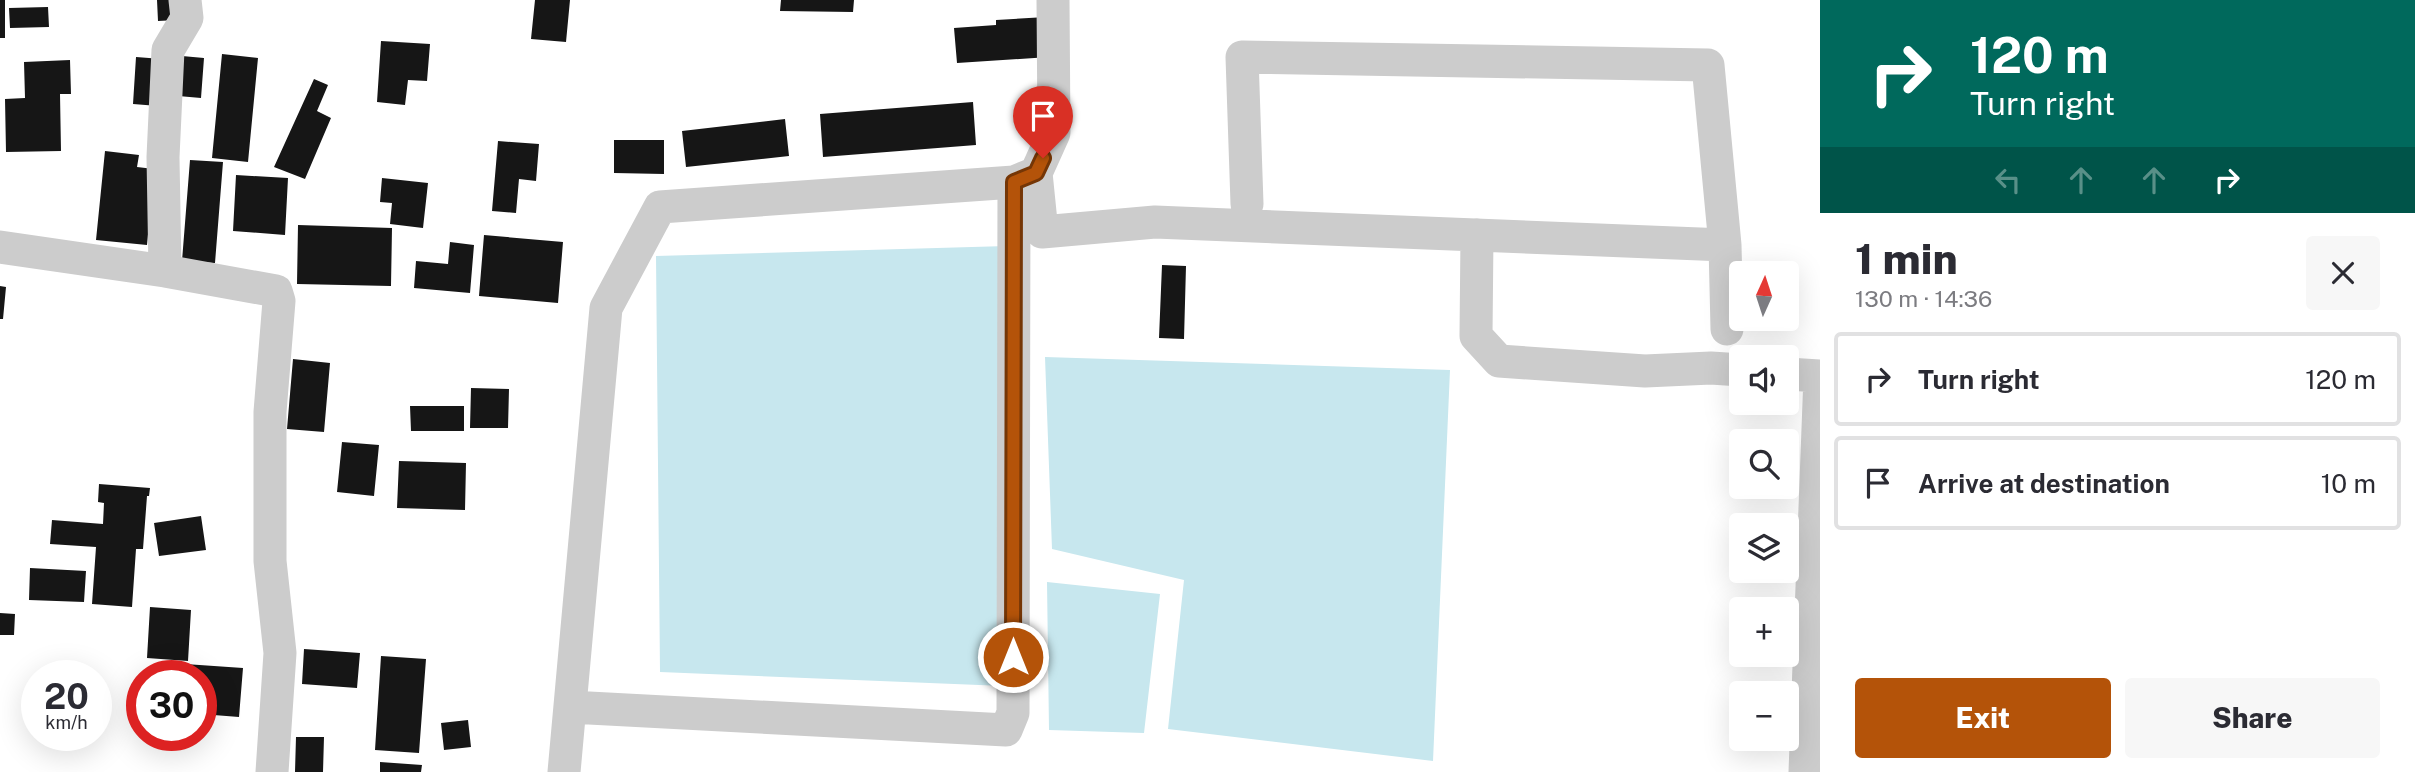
<!DOCTYPE html>
<meta charset="utf-8">
<style>
:root{--surface:#fff;--page:#f7f7f7;--text:#2b2b33;--muted:#7c7c81;--line:#e1e1e2;--accent:#b45309}
body{margin:0;font-family:"Public Sans",sans-serif;background:var(--page);color:var(--text);height:100vh;display:flex;flex-direction:column;font-size:26px;white-space:nowrap}
*{box-sizing:border-box;margin:0}
p{font-size:23px;color:var(--muted)}
.icon{flex:none;width:38px;height:38px;fill:none;stroke:currentColor;stroke-width:2;stroke-linecap:round;stroke-linejoin:round}
.map{position:relative;flex:1;overflow:hidden}
.side{display:flex;flex-direction:column;background:var(--surface);width:595px}
.side>*{flex:none}
.hud{background:#00695c;color:#fff;overflow:hidden}
.needle{width:46px;rotate:3deg}
.controls{position:absolute;left:1729px;top:261px;display:grid;gap:14px}
.controls a{display:grid;place-items:center;width:70px;height:70px;border-radius:7px;background:var(--surface);box-shadow:0 7px 28px #0002;font-size:35px}
.speed{position:absolute;left:21px;top:660px;display:flex;gap:14px;font-size:35px;font-weight:700;text-align:center}
.speed>*{display:grid;place-content:center;width:91px;height:91px;border-radius:50%;background:var(--surface);box-shadow:0 7px 28px #0002;line-height:1}
.speed small{font-size:18px;font-weight:400}
.speed .limit{border:10px solid #d22;background:#fff;color:#111}
.pin{position:absolute;display:grid;place-items:center;width:60px;height:60px;color:#fff;margin:-72px -30px;border-radius:50% 50% 50% 0;rotate:-45deg;box-shadow:0 0 7px #0007}
.pin .icon{rotate:45deg}
.me{position:absolute;width:77px;margin:-38px;rotate:0deg;stroke-linejoin:round;filter:drop-shadow(0 0 5px #0008)}
.turn{display:flex;align-items:center;gap:24px;height:147px;padding:0 35px;font-size:32px}
.turn .icon{width:91px;height:91px;stroke-width:2.5}
.turn b{display:block;font-size:49px;line-height:60px}
.lanes{display:flex;align-items:center;height:66px;padding:0 35px;background:#0003;justify-content:center;gap:35px;direction:ltr}
.lanes .off{opacity:.35}
.round{display:grid;place-items:center;flex:none;width:74px;height:74px;border-radius:7px;background:var(--page)}
.headline{display:flex;align-items:center;justify-content:space-between;height:119px;padding:0 35px}
h1{font-size:42px;font-weight:800;line-height:52px}
.cta{display:flex;gap:14px;margin-top:auto;padding:14px 35px}
.cta a{flex:1;height:80px;border-radius:7px;background:var(--accent);color:#fff;font-size:28px;font-weight:800;line-height:80px;text-align:center}
.cta a+a{background:var(--page);color:var(--text)}
ul{padding:0;list-style:none}
li{display:flex;align-items:center;gap:21px;height:94px;margin:0 14px 10px;padding:0 21px;border:4px solid var(--line);border-radius:7px}
li div{flex:1}
li b{display:block;font-size:26px}
li em{font-style:normal}
main{display:flex;flex:1;min-height:0}
.map>svg:first-child{display:block}
.water{fill:#c7e7ee}
.building{fill:#161616}
.lines{fill:none;stroke-linecap:round;stroke-linejoin:round}
.minor{stroke:#ccc;stroke-width:33}
.route-casing{stroke:#753606;stroke-width:18}
.route{stroke:#b45309;stroke-width:12}
</style>
<main>
<div class="map">
<svg width="1820" height="772" viewBox="0 0 1820 772">
<rect width="100%" height="100%" fill="#fff"/>
<path class="water" d="M 1007,246 L 1004,686 L 660,672 L 656,256 Z
M 1045,357 L 1450,370 L 1433,761 L 1168,729 L 1184,580 L 1052,549 Z
M 1047,582 L 1160,594 L 1144,733 L 1049,730 Z"/>
<path class="building" d="M 0,0 L 5,0 L 5,38 L 0,38 Z
M 157,0 L 177,0 L 177,20 L 158,21 Z
M 535,0 L 570,0 L 566,42 L 531,39 Z
M 781,0 L 854,0 L 853,12 L 780,11 Z
M 48,7 L 49,27 L 10,28 L 9,8 Z
M 1046,17 L 1049,57 L 957,63 L 954,28 L 996,25 L 996,20 Z
M 381,41 L 430,44 L 427,81 L 408,80 L 405,105 L 377,102 Z
M 222,54 L 258,58 L 248,162 L 212,158 Z
M 171,55 L 204,58 L 201,98 L 167,95 Z
M 136,57 L 162,59 L 158,106 L 133,104 Z
M 70,60 L 71,94 L 60,94 L 61,151 L 6,152 L 5,99 L 25,98 L 24,62 Z
M 314,79 L 328,85 L 317,111 L 331,118 L 305,179 L 274,167 Z
M 973,102 L 976,145 L 823,157 L 820,114 Z
M 785,119 L 789,156 L 686,167 L 682,131 Z
M 614,140 L 664,140 L 664,174 L 614,173 Z
M 498,141 L 539,144 L 536,181 L 519,179 L 516,213 L 492,211 Z
M 105,151 L 139,155 L 137,167 L 154,169 L 147,245 L 96,240 Z
M 190,160 L 223,162 L 215,263 L 182,261 Z
M 236,175 L 288,178 L 285,235 L 233,231 Z
M 382,178 L 428,183 L 423,228 L 390,224 L 392,203 L 380,202 Z
M 298,225 L 392,228 L 391,286 L 297,284 Z
M 484,235 L 563,242 L 558,303 L 479,296 Z
M 450,242 L 474,245 L 470,293 L 414,288 L 416,261 L 448,264 Z
M 1162,265 L 1186,266 L 1184,339 L 1159,338 Z
M 0,286 L 6,287 L 3,319 L 0,319 Z
M 293,359 L 330,363 L 324,432 L 287,429 Z
M 471,388 L 509,389 L 508,428 L 470,428 Z
M 410,406 L 464,406 L 464,431 L 411,431 Z
M 342,442 L 379,445 L 374,496 L 337,492 Z
M 399,461 L 466,463 L 465,510 L 397,508 Z
M 99,484 L 150,488 L 149,496 L 147,496 L 143,549 L 136,549 L 132,607 L 92,604 L 96,547 L 50,544 L 52,520 L 103,524 L 104,503 L 98,502 Z
M 201,516 L 206,550 L 159,556 L 154,523 Z
M 30,568 L 86,571 L 84,602 L 29,600 Z
M 150,607 L 191,610 L 188,661 L 147,658 Z
M 0,613 L 15,614 L 14,635 L 0,635 Z
M 304,649 L 360,653 L 357,688 L 302,684 Z
M 381,656 L 426,659 L 419,753 L 375,750 Z
M 185,664 L 243,668 L 239,717 L 201,714 L 201,676 L 185,676 Z
M 468,720 L 471,747 L 444,750 L 441,723 Z
M 296,737 L 324,737 L 323,772 L 295,772 Z
M 380,762 L 422,765 L 421,772 L 380,772 Z"/>
<g class="lines">
<path class="minor" d="M 1036,173 L 1042,232 L 1155,222 L 1725,245 L 1727,329
M 1247,204 L 1242,57 L 1708,65 L 1725,245
M 1477,235 L 1476,336 L 1499,361 L 1645,371 L 1711,368 L 1741,370
M 0,247 L 165,271 L 276,291 L 279,301 L 270,412 L 270,561 L 280,653 L 272,772
M 165,271 L 163,157 L 168,50 L 187,18 L 185,0
M 1787,374 L 1820,376
M 570,707 L 1006,730 L 1013,713 L 1014,182
M 564,772 L 606,308 L 660,207 L 1014,182 L 1036,173 L 1054,133 L 1053,0
M 1805,772 L 1820,376"/>
</g>
<g class="lines">
<defs>
<path id="route" d="M 1013,657 L 1014,182 L 1036,173 L 1043,158"/>
</defs>
<use href="#route" class="route-casing"/>
<use href="#route" class="route"/>
</g>
</svg>
<div class="controls">
<a><svg class="needle" viewBox="-14 -14 28 28"><path d="M0-13l5 13h-10z" fill="#e53935"/><path d="M0 13l5-13h-10z" fill="#7c7c81"/></svg></a>
<a><svg class="icon" aria-label="sound" viewBox="0 0 24 24"><path d="M4 9h4l5-4v14l-5-4H4zM17 9q2 3 0 6"/></svg></a>
<a><svg class="icon" aria-label="search" viewBox="0 0 24 24"><circle cx="10" cy="10" r="6"/><path d="M15 15l6 6"/></svg></a>
<a><svg class="icon" aria-label="layers" viewBox="0 0 24 24"><path d="M12 4l9 5-9 5-9-5zM3 14l9 5 9-5"/></svg></a>
<a>+</a>
<a>−</a>
</div>
<div class="speed"><div>20<small>km/h</small></div><div class="limit">30</div></div>
<div class="pin" style="left:1043px;top:158px;background:#d93025"><svg class="icon" aria-label="arrive" viewBox="0 0 24 24"><path d="M6 21V4h12l-3 4 3 4H6"/></svg></div>
<svg class="me" style="left:1013px;top:657px" viewBox="-20 -20 40 40"><circle r="17" fill="#b45309" stroke="#fff" stroke-width="3"/><path d="M0-11L8 9 0 5-8 9z" fill="#fff"/></svg>
</div>
<section class="side">
<div class="hud">
<div class="turn"><svg class="icon" aria-label="right" viewBox="0 0 24 24"><path d="M7 20v-9h11M14 6l5 5-5 5"/></svg><div><b>120 m</b>Turn right</div></div>
<div class="lanes"><svg class="icon off" aria-label="left" viewBox="0 0 24 24"><path d="M17 20v-9H6M10 6l-5 5 5 5"/></svg><svg class="icon off" aria-label="ahead" viewBox="0 0 24 24"><path d="M12 20V5M6 11l6-6 6 6"/></svg><svg class="icon off" aria-label="ahead" viewBox="0 0 24 24"><path d="M12 20V5M6 11l6-6 6 6"/></svg><svg class="icon" aria-label="right" viewBox="0 0 24 24"><path d="M7 20v-9h11M14 6l5 5-5 5"/></svg></div>
</div>
<div class="headline"><div><h1>1 min</h1><p>130 m · 14:36</p></div><a class="round"><svg class="icon" aria-label="close" viewBox="0 0 24 24"><path d="M6 6l12 12M18 6L6 18"/></svg></a></div>
<ul>
<li><svg class="icon" aria-label="right" viewBox="0 0 24 24"><path d="M7 20v-9h11M14 6l5 5-5 5"/></svg><div><b>Turn right</b></div><em>120 m</em></li>
<li><svg class="icon" aria-label="arrive" viewBox="0 0 24 24"><path d="M6 21V4h12l-3 4 3 4H6"/></svg><div><b>Arrive at destination</b></div><em>10 m</em></li>
</ul>
<div class="cta"><a>Exit</a><a>Share</a></div>
</section>
</main>
